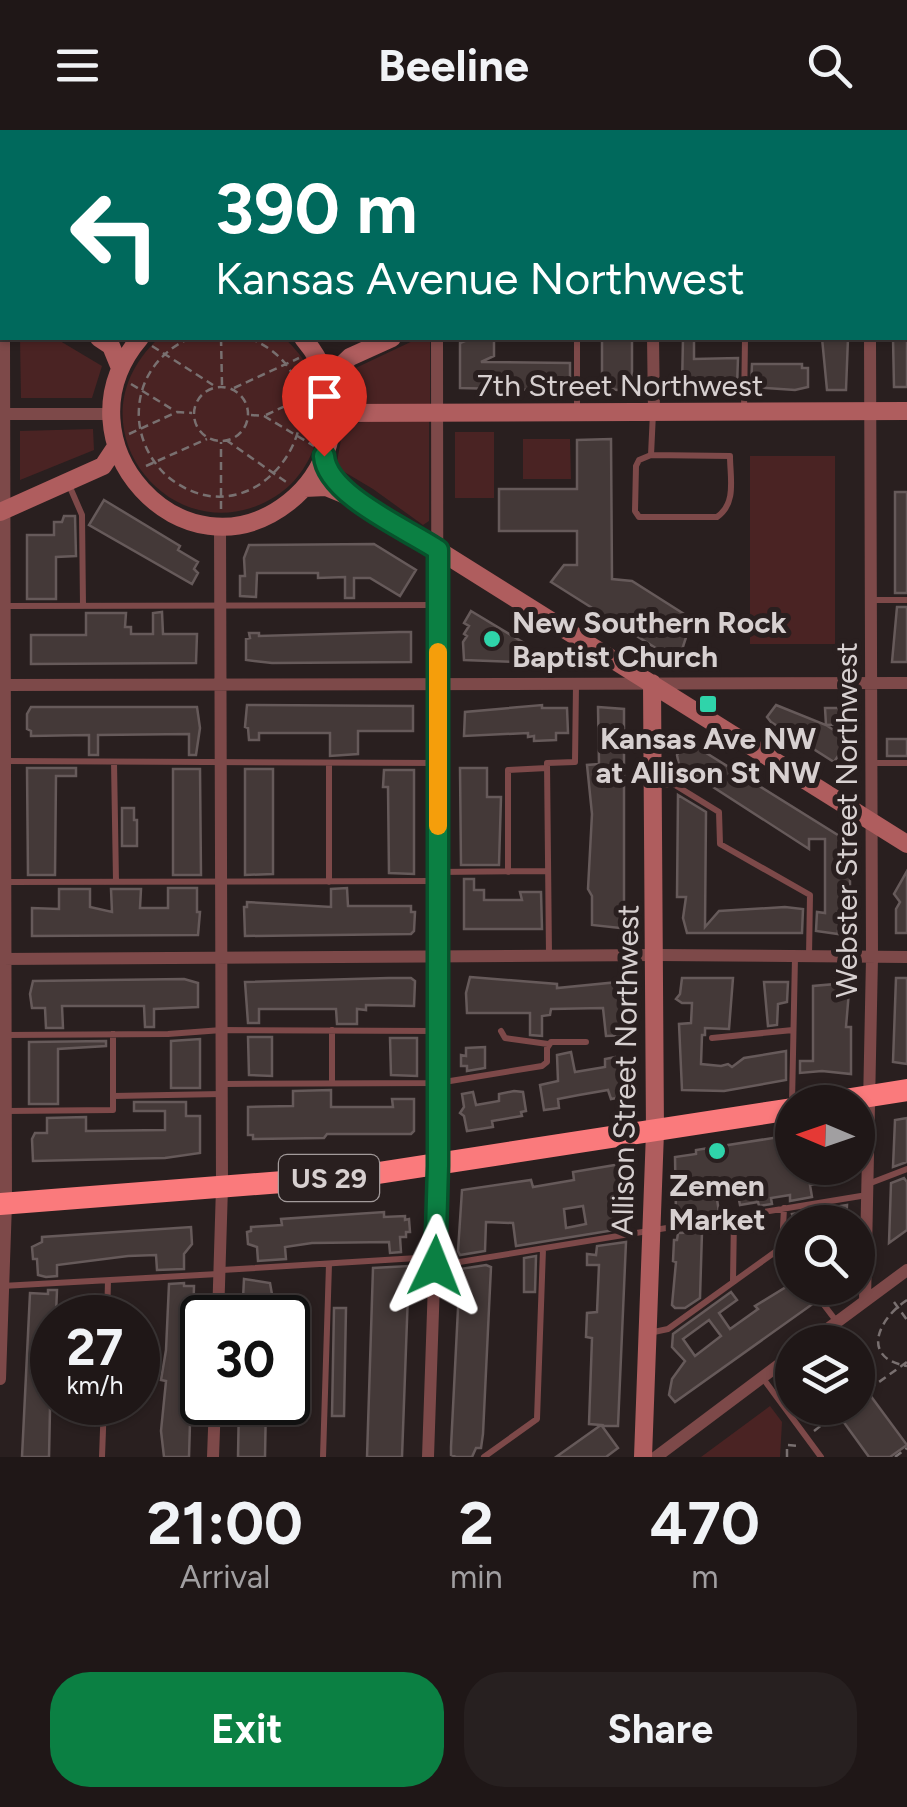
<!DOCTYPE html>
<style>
:root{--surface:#1f1717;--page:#272020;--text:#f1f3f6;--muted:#a19fa1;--line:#3c3636;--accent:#0b8043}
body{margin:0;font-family:Figtree,sans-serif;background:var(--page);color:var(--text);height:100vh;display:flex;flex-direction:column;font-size:38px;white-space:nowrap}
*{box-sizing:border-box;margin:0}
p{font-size:32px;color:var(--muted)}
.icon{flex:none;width:55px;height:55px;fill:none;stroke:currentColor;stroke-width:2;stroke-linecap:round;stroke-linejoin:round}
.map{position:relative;height:1327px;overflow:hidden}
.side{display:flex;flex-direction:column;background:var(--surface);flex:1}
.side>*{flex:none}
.hud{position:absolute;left:0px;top:0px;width:908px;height:210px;box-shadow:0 2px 8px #0004,0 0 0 2px var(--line);background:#00695c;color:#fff;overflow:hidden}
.needle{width:65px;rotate:272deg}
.controls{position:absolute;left:775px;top:955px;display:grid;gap:20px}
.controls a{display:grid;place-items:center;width:100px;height:100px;border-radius:50%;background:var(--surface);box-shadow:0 2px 8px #0004,0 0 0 2px var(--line);font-size:50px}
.speed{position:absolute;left:30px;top:1165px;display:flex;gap:20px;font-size:50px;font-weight:700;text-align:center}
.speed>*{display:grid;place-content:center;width:130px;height:130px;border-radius:50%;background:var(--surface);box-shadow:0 2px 8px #0004,0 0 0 2px var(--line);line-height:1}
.speed small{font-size:25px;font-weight:400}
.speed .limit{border:5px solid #111;border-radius:15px;background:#fff;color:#111}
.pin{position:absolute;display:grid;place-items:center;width:85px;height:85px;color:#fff;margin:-102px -42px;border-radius:50% 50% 50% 0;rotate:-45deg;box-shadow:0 0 10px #0007}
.pin .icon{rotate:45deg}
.me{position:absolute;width:110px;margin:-55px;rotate:2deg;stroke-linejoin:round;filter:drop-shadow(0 0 8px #0008)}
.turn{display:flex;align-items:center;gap:35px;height:210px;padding:0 50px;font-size:45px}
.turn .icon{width:130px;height:130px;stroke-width:2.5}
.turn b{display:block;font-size:70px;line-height:85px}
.eta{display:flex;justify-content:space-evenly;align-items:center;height:170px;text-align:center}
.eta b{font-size:60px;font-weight:700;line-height:70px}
.cta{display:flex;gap:20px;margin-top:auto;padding:20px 50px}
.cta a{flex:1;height:115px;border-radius:40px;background:var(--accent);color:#fff;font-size:40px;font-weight:700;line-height:115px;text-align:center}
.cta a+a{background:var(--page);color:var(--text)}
header{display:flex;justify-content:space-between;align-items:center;height:130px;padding:0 50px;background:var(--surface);font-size:45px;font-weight:700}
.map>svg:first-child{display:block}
.green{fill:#4a2323}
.building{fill:#443938;stroke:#665a5a;stroke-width:2.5;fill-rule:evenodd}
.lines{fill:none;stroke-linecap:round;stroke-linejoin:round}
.path{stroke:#797070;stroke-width:2.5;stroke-dasharray:8 5;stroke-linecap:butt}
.lane{stroke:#7d4949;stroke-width:6}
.street{stroke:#7d4949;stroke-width:12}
.secondary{stroke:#af5d5e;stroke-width:18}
.highway{stroke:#fa7a7c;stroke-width:22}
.route-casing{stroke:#07532c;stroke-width:25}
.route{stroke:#0b8043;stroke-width:18}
.slow{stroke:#f59e0b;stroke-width:18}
.poi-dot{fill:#2fd4aa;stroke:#291f1f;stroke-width:4}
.labels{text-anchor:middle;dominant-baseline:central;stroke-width:10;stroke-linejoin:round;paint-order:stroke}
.shield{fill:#291f1f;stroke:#a39b9b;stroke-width:2.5}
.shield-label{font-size:28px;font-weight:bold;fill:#d7d0d0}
.street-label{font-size:30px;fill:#d7d0d0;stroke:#291f1f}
.poi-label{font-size:30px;font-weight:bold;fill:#d7d0d0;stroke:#291f1f}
</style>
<header><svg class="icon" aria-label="menu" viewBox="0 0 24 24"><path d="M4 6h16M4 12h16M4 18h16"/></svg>Beeline<svg class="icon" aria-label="search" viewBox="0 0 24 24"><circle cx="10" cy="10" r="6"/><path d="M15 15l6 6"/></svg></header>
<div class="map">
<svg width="907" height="1327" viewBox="0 0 907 1327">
<rect width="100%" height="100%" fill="#291f1f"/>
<path class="green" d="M 20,208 L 55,208 L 102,236 L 92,268 L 21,268 Z
M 159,208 L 284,208 C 311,232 327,267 318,304 C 312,329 298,352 276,366 C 176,430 63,296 159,208 Z
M 419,208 L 430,208 L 430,274 L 346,274 L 343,244 Z
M 429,289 L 429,391 L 423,395 L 373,359 L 336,337 L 344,293 Z
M 93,299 L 94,320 L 20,350 L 20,301 Z
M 455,302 L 494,302 L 494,368 L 455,368 Z
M 523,309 L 570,309 L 571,349 L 523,349 Z
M 750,326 L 835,326 L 835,514 L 750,514 Z
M 770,1276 L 782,1292 L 780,1327 L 701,1327 Z"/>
<path class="building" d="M 472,208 L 494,208 L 494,226 L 481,232 L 570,233 L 570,261 L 460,258 L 460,213 Z
M 602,208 L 632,208 L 632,257 L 617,260 L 602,257 Z
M 683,208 L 694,208 L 694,229 L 738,228 L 737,257 L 682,257 Z
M 822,208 L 848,208 L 846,260 L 827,260 Z
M 893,208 L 907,208 L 907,257 L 894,257 Z
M 752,234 L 802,234 L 802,238 L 808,238 L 808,257 L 795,260 L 751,257 Z
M 611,309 L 612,449 L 632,451 L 692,489 L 678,532 L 551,452 L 564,435 L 577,435 L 577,401 L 499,401 L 499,359 L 577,359 L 577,310 Z
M 895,362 L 907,362 L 907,463 L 895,463 Z
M 104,370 L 180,416 L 178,420 L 198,432 L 194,439 L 198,443 L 192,454 L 89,395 Z
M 64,386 L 75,386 L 76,426 L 56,427 L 56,469 L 27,469 L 27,405 L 54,405 L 54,392 L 62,392 Z
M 374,414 L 416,440 L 400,466 L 370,448 L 354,448 L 354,468 L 345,468 L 345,447 L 318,448 L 318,443 L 257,443 L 256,467 L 240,466 L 240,446 L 245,446 L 244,428 L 249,415 Z
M 897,477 L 907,477 L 907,532 L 892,532 Z
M 471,481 L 529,516 L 521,529 L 518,532 L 464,530 L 463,512 L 467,506 L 464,504 L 469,496 L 464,493 Z
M 162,482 L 163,504 L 197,504 L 196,533 L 31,534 L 31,505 L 86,505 L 86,483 L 126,483 L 125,497 L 131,497 L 131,504 L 153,504 L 153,483 Z
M 399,502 L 411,502 L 411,532 L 272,533 L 246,530 L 246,509 L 250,508 L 249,503 L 259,503 L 259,506 Z
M 247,575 L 413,576 L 413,601 L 358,601 L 358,624 L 330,626 L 330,603 L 259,603 L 259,610 L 249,610 L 248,598 L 245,597 Z
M 542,575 L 542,578 L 567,578 L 568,603 L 556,603 L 556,610 L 534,611 L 534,606 L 528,607 L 528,603 L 464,606 L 465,582 Z
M 776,575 L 826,595 L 843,606 L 849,618 L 842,620 L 834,632 L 771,592 L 767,587 Z
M 31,577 L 197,577 L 200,598 L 196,625 L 189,625 L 189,604 L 98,605 L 98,625 L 89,625 L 89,605 L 31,606 L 31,601 L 27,599 L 27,584 Z
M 598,577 L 624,579 L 624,796 L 620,798 L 592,795 L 592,766 L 588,759 L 592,684 L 587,635 L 599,634 Z
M 825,578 L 849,578 L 849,594 L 826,595 Z
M 887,609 L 907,609 L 907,626 L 887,626 Z
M 687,611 L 849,712 L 839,733 L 850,734 L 850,800 L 838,801 L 838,804 L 816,801 L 817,782 L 825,783 L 825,709 L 809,709 L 809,719 L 679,635 L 677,625 Z
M 27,638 L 76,638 L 76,646 L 56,646 L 55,745 L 28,745 Z
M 460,638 L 487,638 L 487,667 L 501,667 L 499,735 L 461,735 Z
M 173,639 L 200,639 L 201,745 L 173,745 Z
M 245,639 L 273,639 L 273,744 L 245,745 Z
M 384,640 L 414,640 L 414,744 L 389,743 L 388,657 L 383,657 Z
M 678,665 L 706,682 L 705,797 L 719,781 L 785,777 L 803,779 L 802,803 L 687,803 L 683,788 L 686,767 L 677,767 Z
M 122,678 L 134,678 L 134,690 L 137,690 L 137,716 L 122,716 Z
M 907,741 L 907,803 L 896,803 L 896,779 L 900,772 L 894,764 Z
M 464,749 L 474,749 L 474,760 L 484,760 L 484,770 L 522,770 L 520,762 L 541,762 L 542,799 L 464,799 Z
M 168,758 L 197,758 L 197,782 L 200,782 L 198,805 L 32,806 L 32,778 L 59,779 L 59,759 L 90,759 L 90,777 L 112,782 L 111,759 L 141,759 L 140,778 L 168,778 Z
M 347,758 L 348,776 L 411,776 L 411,782 L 415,782 L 414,801 L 411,804 L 245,806 L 244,777 L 247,777 L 247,772 L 331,777 L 331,759 Z
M 470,847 L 557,854 L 557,858 L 629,851 L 629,905 L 606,906 L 603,878 L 551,879 L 550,885 L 542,886 L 542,906 L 530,905 L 530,883 L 467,883 L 466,863 Z
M 389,848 L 411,848 L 415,851 L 414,876 L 366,875 L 366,880 L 357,879 L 357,894 L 337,894 L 336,879 L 259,879 L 259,893 L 248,893 L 245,852 Z
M 682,848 L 733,848 L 729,899 L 705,898 L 705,905 L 702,905 L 701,934 L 721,936 L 728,934 L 732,937 L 744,928 L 786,921 L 786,950 L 724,961 L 682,960 L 679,894 L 691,893 L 692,873 L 682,873 L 676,869 L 680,864 Z
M 896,848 L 907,848 L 907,934 L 893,932 Z
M 184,849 L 198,853 L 198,877 L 154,879 L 154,897 L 145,897 L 144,876 L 62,876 L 63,898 L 46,898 L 45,878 L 32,878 L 30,864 L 33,851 Z
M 835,849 L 850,849 L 846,897 L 851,897 L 851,944 L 822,941 L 800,943 L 800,931 L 813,931 L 813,856 L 835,854 Z
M 764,852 L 788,852 L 787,872 L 778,874 L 777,895 L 768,896 Z
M 248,907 L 272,907 L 272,946 L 249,945 Z
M 390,908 L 417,908 L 417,946 L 391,945 Z
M 200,909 L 200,958 L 171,958 L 171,911 Z
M 106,911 L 106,916 L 58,919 L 58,974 L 29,974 L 29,912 Z
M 485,917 L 485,938 L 467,941 L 467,936 L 461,936 L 461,925 L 466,926 L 466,918 Z
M 571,922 L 575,942 L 605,937 L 605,929 L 621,926 L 628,966 L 611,969 L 608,960 L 579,965 L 558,969 L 559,978 L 544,980 L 540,955 L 558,951 L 557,925 Z
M 331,960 L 331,977 L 393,977 L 392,969 L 414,969 L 414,1001 L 411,1004 L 327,1004 L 324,1008 L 253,1009 L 253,1005 L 248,1005 L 248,977 L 293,976 L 293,961 Z
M 514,961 L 523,962 L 526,981 L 521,982 L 522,986 L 492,991 L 493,997 L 467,1001 L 464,986 L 460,983 L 464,977 L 462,964 L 473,962 L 476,975 L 499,971 L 499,964 Z
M 134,972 L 186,972 L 186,986 L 200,986 L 200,1023 L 165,1028 L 33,1031 L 32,1009 L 35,1003 L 47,1003 L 47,988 L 86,987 L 86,1001 L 165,1000 L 165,981 L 134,981 Z
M 907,988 L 907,1032 L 893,1037 L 895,990 Z
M 792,1005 L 792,1038 L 822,1038 L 824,1053 L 810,1055 L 812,1067 L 790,1071 L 790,1065 L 771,1068 L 772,1074 L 759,1076 L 758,1072 L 740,1075 L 737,1060 L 716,1063 L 719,1082 L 678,1089 L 676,1086 L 675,1027 L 696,1024 L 696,1020 Z
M 627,1033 L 631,1044 L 627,1098 L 516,1116 L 513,1093 L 486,1092 L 485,1121 L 460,1125 L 458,1121 L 462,1060 L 531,1050 L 533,1057 L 574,1050 L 573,1042 ZM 583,1076 L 586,1094 L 566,1098 L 564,1079 Z
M 904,1048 L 907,1052 L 907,1100 L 889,1113 L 891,1053 Z
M 847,1075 L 846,1092 L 794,1092 L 792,1084 Z
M 384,1082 L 384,1087 L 405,1086 L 405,1090 L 409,1089 L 410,1102 L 406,1102 L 406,1107 L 400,1107 L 401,1122 L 390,1123 L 389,1112 L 312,1113 L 285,1117 L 286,1129 L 258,1131 L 257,1117 L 248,1114 L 247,1102 L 251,1101 L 251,1097 L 282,1095 L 281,1089 Z
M 191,1097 L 192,1114 L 184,1124 L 184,1139 L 157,1140 L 156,1125 L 128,1126 L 57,1135 L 57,1146 L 46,1147 L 38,1145 L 37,1129 L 33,1129 L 32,1117 L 42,1112 L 42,1107 Z
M 702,1102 L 700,1168 L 685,1178 L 675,1178 L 672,1175 L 676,1132 L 673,1131 L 674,1110 L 677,1110 L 678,1103 Z
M 626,1112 L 618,1296 L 602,1296 L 618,1318 L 606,1327 L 556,1327 L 601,1295 L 589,1294 L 592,1208 L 586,1207 L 587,1183 L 597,1182 L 599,1135 L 587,1135 L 587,1124 L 596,1125 L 597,1116 Z
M 536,1126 L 535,1162 L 524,1162 L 524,1128 Z
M 486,1135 L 491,1137 L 483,1304 L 481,1318 L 476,1318 L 472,1327 L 456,1327 L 451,1325 L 451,1317 L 460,1139 Z
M 409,1136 L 402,1327 L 367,1327 L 373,1138 Z
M 244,1149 L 270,1153 L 273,1170 L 269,1170 L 266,1188 L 242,1188 Z
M 184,1153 L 184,1156 L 194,1156 L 189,1327 L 164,1327 L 161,1301 L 166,1251 L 161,1250 L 166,1220 L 169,1154 Z
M 791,1154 L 792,1158 L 804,1158 L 814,1173 L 675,1272 L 669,1265 L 672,1249 L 685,1231 L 672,1217 L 673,1204 L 731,1162 L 737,1170 L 719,1183 L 730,1199 L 758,1179 L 755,1176 ZM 709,1190 L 721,1206 L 695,1226 L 683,1209 Z
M 48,1160 L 57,1160 L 56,1184 L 52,1184 L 49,1327 L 22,1327 L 30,1163 L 48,1164 Z
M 334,1178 L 346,1178 L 344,1286 L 332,1286 Z
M 870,1265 L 907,1315 L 890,1327 L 869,1327 L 840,1287 L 858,1278 L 858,1274 Z
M 239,1272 L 266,1272 L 265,1327 L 238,1327 Z"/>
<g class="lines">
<path class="path" d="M 190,208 C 161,221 141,246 139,278 C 137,303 148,329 167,346 C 263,425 366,256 249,208
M 221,208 L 222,255
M 152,216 L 213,255
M 131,254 L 175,281
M194 284a27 27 0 1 1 54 0a27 27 0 1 1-54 0Z
M 234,258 L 299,228
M 251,285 L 264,286 L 314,316
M 266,285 L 313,263
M 129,304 L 177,282 L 192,283
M 226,310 L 289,354
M 146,336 L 207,309
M 221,379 L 221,312
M 907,1170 C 878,1189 860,1228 907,1236
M 894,1172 L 907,1190
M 858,1267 L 907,1232
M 814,1301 L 844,1278
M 787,1327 L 787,1315 L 799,1316
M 895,1327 L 907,1318"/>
<path class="lane" d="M 328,0 L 328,2
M 545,0 L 545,2
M 581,0 L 581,2
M 905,96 L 907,96
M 905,113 L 907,113
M 0,198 L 2,198
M 577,208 L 577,280
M 744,280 L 745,208
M 651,325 L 730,326 C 730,348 737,373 717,387 L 639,387 L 635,381 L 636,336 L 639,330 Z
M 651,325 L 653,283
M 69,355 L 82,385 L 83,476
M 871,470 L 907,470
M 5,476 L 437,475
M 5,631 L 437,633
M 114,632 L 116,751
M 873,633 L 907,633
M 655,655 L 675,655 L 719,682 L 720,714 L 810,765 L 809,826
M 439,742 L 548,741
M 508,742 L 508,640 L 547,638
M 6,752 L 436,751
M 329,752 L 329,633
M 549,825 L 547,633 L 575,632 L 576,555
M 501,901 L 505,908 L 548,914
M 6,905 L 168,904 L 222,900 L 436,901
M 712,908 L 793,900
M 332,953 L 332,900
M 224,954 L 438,953 L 542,936 L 547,932 L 547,918 L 551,912 L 586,912
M 113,966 L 222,964
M 792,973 L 795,827
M 6,981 L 113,980 L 113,904
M 868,1054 L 907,1039
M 782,1117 L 792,1132
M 435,1136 L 867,1065
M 222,1140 L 434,1127
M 733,1151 L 734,1087
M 2,1156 L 218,1144
M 811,1158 L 837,1192
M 107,1188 L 108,1151
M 649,1203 L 668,1199 L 782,1117 L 784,1078
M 762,1247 L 821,1327
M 102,1327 L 104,1272
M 323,1327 L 329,1134
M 484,1327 L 537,1289 L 543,1119"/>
<path class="street" d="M 220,0 L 220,2
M 436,0 L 436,2
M 653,0 L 653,2
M 5,2 L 5,0
M 869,2 L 869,0
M 653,208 L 654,282
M 0,284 L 110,284
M 0,555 L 907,553
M 0,829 L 656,825 L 907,827
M 865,1171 L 872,828 L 870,208
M 218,1188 L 222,1057 L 220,395
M 810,1212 L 907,1140
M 0,1249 L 6,1073 L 4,208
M 213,1327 L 215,1272
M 428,1327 L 438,1036 L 437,208
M 656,1327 L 792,1225"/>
<path class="secondary" d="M 851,2 L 857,0
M 0,144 L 2,145
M 99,208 L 111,216 L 120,238
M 140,208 C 52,311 184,455 289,372 C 307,358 321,337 328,315 C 339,277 328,237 303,208
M 327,249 L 350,227 L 392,208
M 333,283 L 907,281
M 304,358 L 326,357 L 360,371 L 907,714
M 0,382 L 103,336 L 115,318
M 643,1327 L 655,1002 L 652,553"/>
<path class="highway" d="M 832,972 L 907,960
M 0,1074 L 359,1046 L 792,979"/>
</g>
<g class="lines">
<defs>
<path id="route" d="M 324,326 C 327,365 407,399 438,420 L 438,1036 L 435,1136"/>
</defs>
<use href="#route" class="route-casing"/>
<use href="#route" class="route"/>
<path class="slow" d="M 438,696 L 438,522"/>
</g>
<g class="poi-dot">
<circle cx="492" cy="509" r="10"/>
<rect x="698" y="564" width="20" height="20" rx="5"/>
<circle cx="717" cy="1021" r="10"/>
</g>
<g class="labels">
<rect class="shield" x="279" y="1025" width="100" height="46" rx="8"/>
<g class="shield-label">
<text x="329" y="1048">US 29</text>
</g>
<g class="street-label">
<text x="620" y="255">7th Street Northwest</text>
<text transform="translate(846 690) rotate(-90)">Webster Street Northwest</text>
<text transform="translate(625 940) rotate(-89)">Allison Street Northwest</text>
</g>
<g class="poi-label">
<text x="512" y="492" text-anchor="start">New Southern Rock<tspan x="512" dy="34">Baptist Church</tspan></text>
<text x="708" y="608">Kansas Ave NW<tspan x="708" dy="34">at Allison St NW</tspan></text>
<text x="717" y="1055">Zemen<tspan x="717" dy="34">Market</tspan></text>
</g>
</g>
</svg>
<div class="controls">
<a><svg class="needle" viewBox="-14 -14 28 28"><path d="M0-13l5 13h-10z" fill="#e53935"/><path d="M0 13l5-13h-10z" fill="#a19fa1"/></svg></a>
<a><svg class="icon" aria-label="search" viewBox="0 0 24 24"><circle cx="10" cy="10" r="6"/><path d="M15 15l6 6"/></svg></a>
<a><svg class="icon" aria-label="layers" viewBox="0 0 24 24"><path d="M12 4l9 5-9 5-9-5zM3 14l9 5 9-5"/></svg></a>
</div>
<div class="speed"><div>27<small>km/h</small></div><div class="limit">30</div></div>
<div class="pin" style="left:324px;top:326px;background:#d93025"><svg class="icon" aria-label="arrive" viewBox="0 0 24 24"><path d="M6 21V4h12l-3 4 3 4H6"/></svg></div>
<svg class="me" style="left:435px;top:1136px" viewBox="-20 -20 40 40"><path d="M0-17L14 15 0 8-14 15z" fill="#0b8043" stroke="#fff" stroke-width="4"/></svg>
<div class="hud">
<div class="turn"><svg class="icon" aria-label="left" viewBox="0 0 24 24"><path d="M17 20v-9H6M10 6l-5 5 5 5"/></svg><div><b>390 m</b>Kansas Avenue Northwest</div></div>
</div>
</div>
<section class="side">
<div class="eta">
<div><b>21:00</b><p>Arrival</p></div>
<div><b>2</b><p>min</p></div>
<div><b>470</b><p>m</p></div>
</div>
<div class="cta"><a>Exit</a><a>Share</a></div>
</section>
